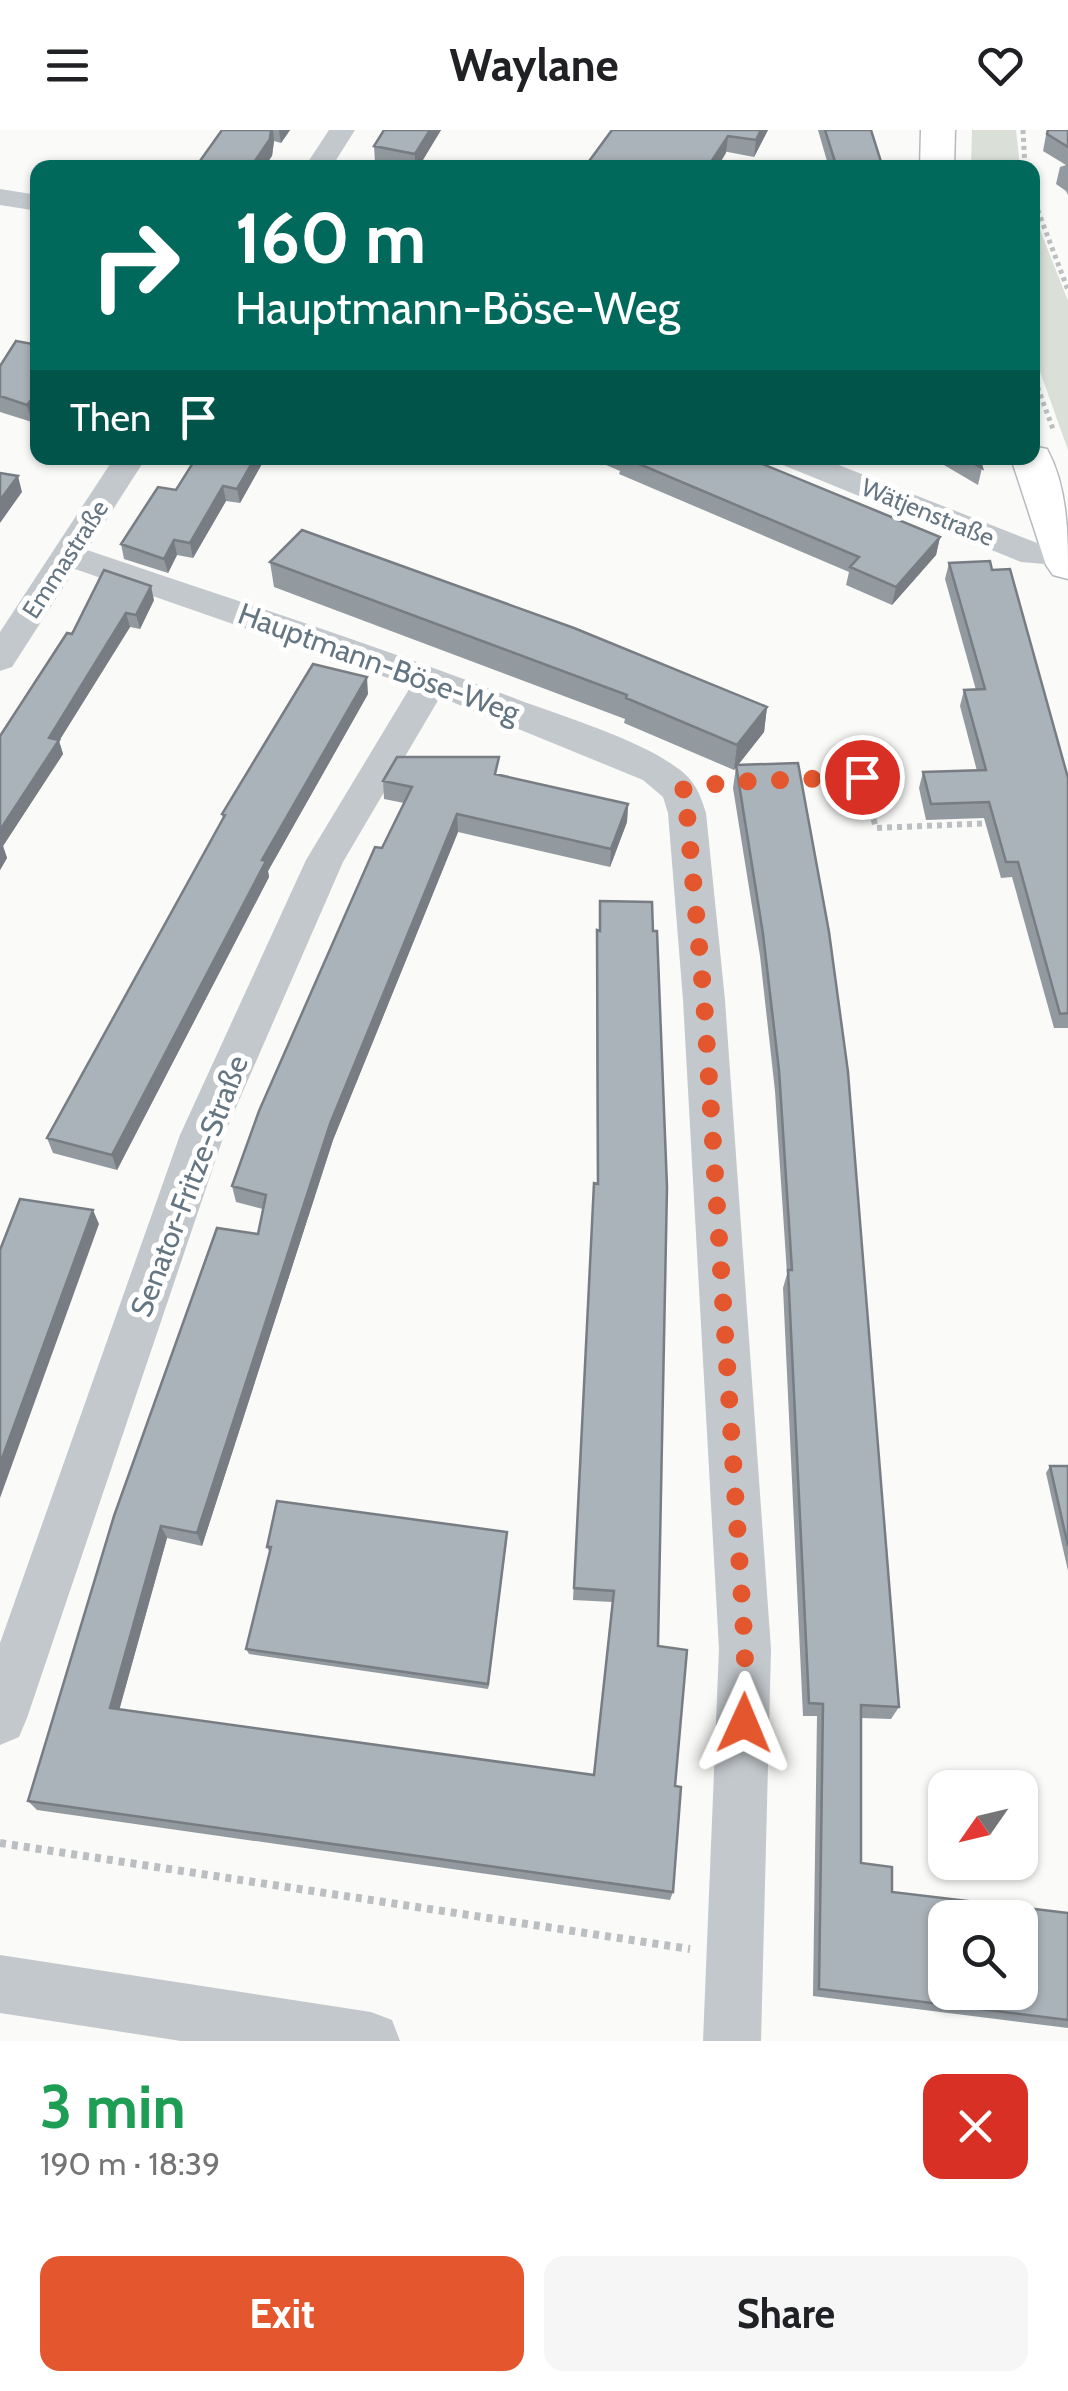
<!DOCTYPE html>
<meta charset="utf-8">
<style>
:root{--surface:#fff;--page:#f6f6f6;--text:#202124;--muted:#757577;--accent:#e4572e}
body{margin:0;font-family:Cabin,sans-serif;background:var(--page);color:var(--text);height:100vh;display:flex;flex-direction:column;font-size:38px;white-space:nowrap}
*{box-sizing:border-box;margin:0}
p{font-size:32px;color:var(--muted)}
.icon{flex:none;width:55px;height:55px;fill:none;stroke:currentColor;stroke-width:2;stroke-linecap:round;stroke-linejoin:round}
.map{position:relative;height:1911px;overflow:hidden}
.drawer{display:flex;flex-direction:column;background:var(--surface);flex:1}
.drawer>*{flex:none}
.hud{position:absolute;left:30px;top:30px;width:1010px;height:305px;border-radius:20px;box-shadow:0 2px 8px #0004;background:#00695c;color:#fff;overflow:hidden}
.needle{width:65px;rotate:236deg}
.controls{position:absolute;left:928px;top:1640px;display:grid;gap:20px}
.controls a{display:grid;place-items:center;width:110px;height:110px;border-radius:20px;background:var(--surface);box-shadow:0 2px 8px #0004;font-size:50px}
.pin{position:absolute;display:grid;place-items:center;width:85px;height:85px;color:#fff;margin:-42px;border:5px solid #fff;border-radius:50%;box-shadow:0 2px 10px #0007}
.me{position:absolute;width:110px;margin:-55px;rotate:1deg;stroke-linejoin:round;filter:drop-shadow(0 0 8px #0008)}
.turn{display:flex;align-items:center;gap:35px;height:210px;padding:0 40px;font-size:45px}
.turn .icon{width:130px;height:130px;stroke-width:2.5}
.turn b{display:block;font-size:70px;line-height:85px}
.then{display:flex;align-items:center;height:95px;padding:0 40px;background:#0003;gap:20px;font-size:38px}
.round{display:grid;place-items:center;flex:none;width:105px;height:105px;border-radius:20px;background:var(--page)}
.head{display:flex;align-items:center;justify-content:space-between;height:170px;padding:0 40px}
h1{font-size:60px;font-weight:700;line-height:75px;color:#1e9e55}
.primary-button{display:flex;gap:20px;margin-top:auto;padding:20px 40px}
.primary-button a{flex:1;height:115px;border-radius:20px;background:var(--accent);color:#fff;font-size:40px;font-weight:700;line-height:115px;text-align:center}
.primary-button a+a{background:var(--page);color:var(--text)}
header{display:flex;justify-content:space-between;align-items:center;height:130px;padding:0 40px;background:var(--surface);font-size:45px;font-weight:700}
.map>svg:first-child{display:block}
.green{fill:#dadfd7}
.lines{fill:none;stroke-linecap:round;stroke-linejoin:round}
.major-casing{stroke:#b5babe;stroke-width:3}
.path-far2{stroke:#bbbfc2;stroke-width:5;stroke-dasharray:4 4;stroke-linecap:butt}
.path-far1{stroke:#bbbfc2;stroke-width:6;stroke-dasharray:5 5;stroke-linecap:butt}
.path{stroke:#bbbfc2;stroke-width:8;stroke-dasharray:6 6;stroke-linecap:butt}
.minor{fill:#c3c8cc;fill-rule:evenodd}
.major{fill:#fff;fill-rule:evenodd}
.wall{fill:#929a9f}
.shaded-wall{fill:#777d82}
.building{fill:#aab3b9;stroke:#777d82;stroke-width:2.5;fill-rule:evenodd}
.route{stroke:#e4572e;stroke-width:18;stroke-dasharray:0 32.4}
.labels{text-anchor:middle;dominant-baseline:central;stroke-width:10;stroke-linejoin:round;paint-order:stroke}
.far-street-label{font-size:25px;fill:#657683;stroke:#fff}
.street-label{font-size:30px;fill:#657683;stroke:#fff}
</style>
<header><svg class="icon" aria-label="menu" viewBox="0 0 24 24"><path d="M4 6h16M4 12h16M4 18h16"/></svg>Waylane<svg class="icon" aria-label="heart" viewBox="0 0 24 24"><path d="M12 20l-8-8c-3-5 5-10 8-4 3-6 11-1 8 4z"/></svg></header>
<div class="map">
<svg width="1068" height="1911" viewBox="0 0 1068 1911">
<rect width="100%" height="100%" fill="#fafaf8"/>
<path class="green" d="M 972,0 L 1016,0 L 1020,37 L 971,37 Z
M 1033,82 L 1068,171 L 1068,320 L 1033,222 Z"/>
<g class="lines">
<defs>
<path id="major" d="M 921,0 L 955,0 L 954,38 L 920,38 Z
M 1032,316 L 1047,319 C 1068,358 1068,404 1068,449 L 1053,445 L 1046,435 L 1011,328 L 1032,328 Z"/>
</defs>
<use href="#major" class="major-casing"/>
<path class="path-far2" d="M 1023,0 L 1025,38
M 1032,65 L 1068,160
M 1032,242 L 1053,299"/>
<path class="path-far1" d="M 796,650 L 862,647 L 876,698 L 994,693"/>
<path class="path" d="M 0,1713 L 690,1819"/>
<path class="minor" d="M 329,0 L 355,0 L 331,38 L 304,38 Z
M 0,59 L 38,65 L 38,81 L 0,75 Z
M 114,328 L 146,328 L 87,420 C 231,469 377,515 519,570 C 560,585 639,610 673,635 C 693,648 699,660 706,683 L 725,870 L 771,1519 L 761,1911 L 703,1911 L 719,1519 L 683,870 L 668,683 L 663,667 L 643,650 L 440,567 L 343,732 L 224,1005 L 27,1588 L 19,1607 L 0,1615 L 0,1513 L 180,1005 L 306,730 L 411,556 L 75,439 L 12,537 L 0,541 L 0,502 Z
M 778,328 L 821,328 L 1037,413 L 1068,414 L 1068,436 L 1021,432 L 783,335 Z
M 0,1825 L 371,1882 L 392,1890 L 400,1911 L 181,1911 L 0,1883 Z"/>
<use href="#major" class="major"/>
</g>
<path class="wall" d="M 222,0 L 290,0 L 281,13 L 274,11 L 272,26 Z
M 384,0 L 441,0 L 418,38 L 398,38 L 375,33 L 374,16 Z
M 612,0 L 768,0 L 754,27 Z
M 818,0 L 871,0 L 883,38 L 829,38 Z
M 1047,0 L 1068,0 L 1068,65 L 1066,61 L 1056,54 L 1060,37 L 1066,35 L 1043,21 Z
M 38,215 L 38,285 L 32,292 L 0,282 L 0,236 Z
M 590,328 L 748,328 L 940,407 L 936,425 L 892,475 L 846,455 L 849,442 L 619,344 L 620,341 Z
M 910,328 L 979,328 L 982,338 L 978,355 L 944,335 L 921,335 L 920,331 L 911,331 Z
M 263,332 L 240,373 L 226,371 L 193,428 L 177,425 L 168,443 L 124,429 L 121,414 L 176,360 Z
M 270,432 L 767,577 L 764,602 L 738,635 L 899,1577 L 891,1589 L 861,1588 L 861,1733 L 892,1762 L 1068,1783 L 1068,1898 L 813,1866 L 817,1586 L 803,1586 L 783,1158 L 787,1144 L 775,961 L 760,826 L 733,658 L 736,637 L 734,640 L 624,593 L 625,589 L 274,457 Z
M 949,433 L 1068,648 L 1068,898 L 1054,898 L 1012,747 L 1001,748 L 984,688 L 926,690 L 919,658 L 923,642 L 977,641 L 960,576 L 964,560 L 976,560 L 945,449 Z
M 154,470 L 140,499 L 130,497 L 59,611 L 63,624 L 3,716 L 7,728 L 0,740 L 0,606 L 72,504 Z
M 368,564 L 268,741 L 269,747 L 117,1040 L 53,1023 L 47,1008 L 223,689 L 222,684 Z
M 499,645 L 628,674 L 627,692 L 610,737 L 458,702 L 333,1010 L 202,1416 L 167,1408 L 119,1580 L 594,1645 L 612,1472 L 573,1470 L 592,1094 L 597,1054 L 596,818 L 597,800 L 599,801 L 600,771 L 658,1516 L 675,1656 L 673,1762 L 670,1770 L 37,1680 L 28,1671 L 258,1104 L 263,1079 L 236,1072 L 232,1056 L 382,718 L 404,673 L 384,669 L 383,651 Z
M 1050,1336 L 1068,1336 L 1068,1441 L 1046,1343 Z
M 507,1402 L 488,1559 L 249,1524 L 246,1519 L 270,1423 L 267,1417 Z"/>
<path class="shaded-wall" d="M 271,0 L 273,0 L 274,11 L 272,26 L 264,38 L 250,38 Z
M 279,0 L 290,0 L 281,13 Z
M 430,0 L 441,0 L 418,38 L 415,38 L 415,24 Z
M 761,0 L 768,0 L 754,27 L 756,10 Z
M 728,6 L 726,23 L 717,38 L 707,38 Z
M 38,261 L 38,285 L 32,292 L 27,275 Z
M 255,328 L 262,328 L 263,332 L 240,373 L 237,359 Z
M 18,346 L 22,362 L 0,393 L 0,370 Z
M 223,356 L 226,371 L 193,428 L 190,413 Z
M 940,407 L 936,425 L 892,475 L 896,457 Z
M 174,410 L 177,425 L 168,443 L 164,429 Z
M 151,456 L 154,470 L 140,499 L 136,485 Z
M 126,483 L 130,497 L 59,611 L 63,624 L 3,716 L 7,728 L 0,740 L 0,700 L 49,608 Z
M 367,547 L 368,564 L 268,741 L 269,747 L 117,1040 L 112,1025 L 262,730 Z
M 767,577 L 764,602 L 734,640 L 737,615 Z
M 628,674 L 627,692 L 610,737 L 611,719 Z
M 457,684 L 458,702 L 333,1010 L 202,1416 L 197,1403 L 330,994 Z
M 93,1080 L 99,1094 L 0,1368 L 0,1334 Z
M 161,1396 L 167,1408 L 117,1588 L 110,1578 Z
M 507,1402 L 507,1408 L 488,1559 L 488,1554 Z"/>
<path class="building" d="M 222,0 L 271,0 L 270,9 L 250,38 L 195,38 Z
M 384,0 L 430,0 L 415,24 L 374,16 Z
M 612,0 L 761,0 L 756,10 L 728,6 L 707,38 L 584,38 Z
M 825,0 L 871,0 L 883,38 L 837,38 Z
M 1048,0 L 1068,0 L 1068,17 L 1047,4 Z
M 16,211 L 38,215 L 38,261 L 27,275 L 0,266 L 0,236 Z
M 196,328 L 255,328 L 237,359 L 223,356 L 190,413 L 174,410 L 164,429 L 121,414 L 158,357 L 176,360 Z
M 625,328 L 748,328 L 940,407 L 896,457 L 850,437 L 859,427 Z
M 965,328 L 979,328 L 982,338 Z
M 0,343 L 18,346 L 0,370 Z
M 302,400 L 574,498 L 767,577 L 737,615 L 626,568 L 627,565 L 270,432 Z
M 990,431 L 992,440 L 1010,439 L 1068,648 L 1068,883 L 1060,884 L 1018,732 L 1006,732 L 989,672 L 931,674 L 923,642 L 986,640 L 964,560 L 985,559 L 949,433 Z
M 104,440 L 151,456 L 136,485 L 126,483 L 49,608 L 59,610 L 0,700 L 0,606 L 67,503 L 72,504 Z
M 313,534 L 367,547 L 262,730 L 266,731 L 112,1025 L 47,1008 L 225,685 L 222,684 Z
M 397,627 L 499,627 L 495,644 L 628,674 L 611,719 L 457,684 L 330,994 L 197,1403 L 161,1396 L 110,1578 L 594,1645 L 614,1461 L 574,1458 L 592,1094 L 594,1053 L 598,1054 L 597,800 L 600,801 L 600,771 L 652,772 L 653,801 L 657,801 L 667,1057 L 658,1516 L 687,1520 L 675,1656 L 681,1657 L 673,1762 L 28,1671 L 114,1386 L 217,1098 L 258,1104 L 266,1065 L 232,1056 L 259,981 L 375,717 L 382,718 L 412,657 L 383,651 Z
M 798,633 L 829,802 L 848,942 L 899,1577 L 861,1575 L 861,1733 L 892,1737 L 892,1762 L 1068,1783 L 1068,1890 L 819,1859 L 823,1574 L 809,1573 L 788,1140 L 792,1140 L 779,940 L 763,804 L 736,635 ZM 945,1788 L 1020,1788 L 1020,1862 L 945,1862 Z
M 20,1069 L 93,1080 L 0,1334 L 0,1120 Z
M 1050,1336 L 1068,1336 L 1068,1416 Z
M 277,1371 L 507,1402 L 488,1554 L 246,1519 L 271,1417 L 267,1417 Z"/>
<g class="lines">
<path class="route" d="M 744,1593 L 745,1519 L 704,870 L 687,683 L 680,660 L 728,652 L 862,647"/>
</g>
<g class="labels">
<g class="far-street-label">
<text transform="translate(928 382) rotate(22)">Wätjenstraße</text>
<text transform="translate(65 429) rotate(-57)">Emmastraße</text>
</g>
<g class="street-label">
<text transform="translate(379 533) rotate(20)">Hauptmann-Böse-Weg</text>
<text transform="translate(189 1056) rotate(-69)">Senator-Fritze-Straße</text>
</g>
</g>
</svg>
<div class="controls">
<a><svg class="needle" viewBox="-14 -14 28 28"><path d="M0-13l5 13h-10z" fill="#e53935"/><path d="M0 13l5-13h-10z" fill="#757577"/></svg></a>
<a><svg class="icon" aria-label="search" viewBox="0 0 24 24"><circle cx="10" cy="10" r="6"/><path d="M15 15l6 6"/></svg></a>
</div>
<div class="pin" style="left:862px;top:647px;background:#d93025"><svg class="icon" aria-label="arrive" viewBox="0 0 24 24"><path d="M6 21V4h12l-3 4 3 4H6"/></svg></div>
<svg class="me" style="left:744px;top:1593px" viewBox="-20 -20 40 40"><path d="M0-17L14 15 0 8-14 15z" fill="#e4572e" stroke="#fff" stroke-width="4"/></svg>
<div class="hud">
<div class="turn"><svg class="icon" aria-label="right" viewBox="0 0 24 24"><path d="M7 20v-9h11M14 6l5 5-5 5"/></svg><div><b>160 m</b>Hauptmann-Böse-Weg</div></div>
<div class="then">Then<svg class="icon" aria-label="arrive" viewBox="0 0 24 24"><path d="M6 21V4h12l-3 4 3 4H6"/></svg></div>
</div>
</div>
<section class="drawer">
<div class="head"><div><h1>3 min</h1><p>190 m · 18:39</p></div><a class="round" style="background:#d93025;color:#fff"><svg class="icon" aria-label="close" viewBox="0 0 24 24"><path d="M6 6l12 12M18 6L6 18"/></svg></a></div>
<div class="primary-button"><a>Exit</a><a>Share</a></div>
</section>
